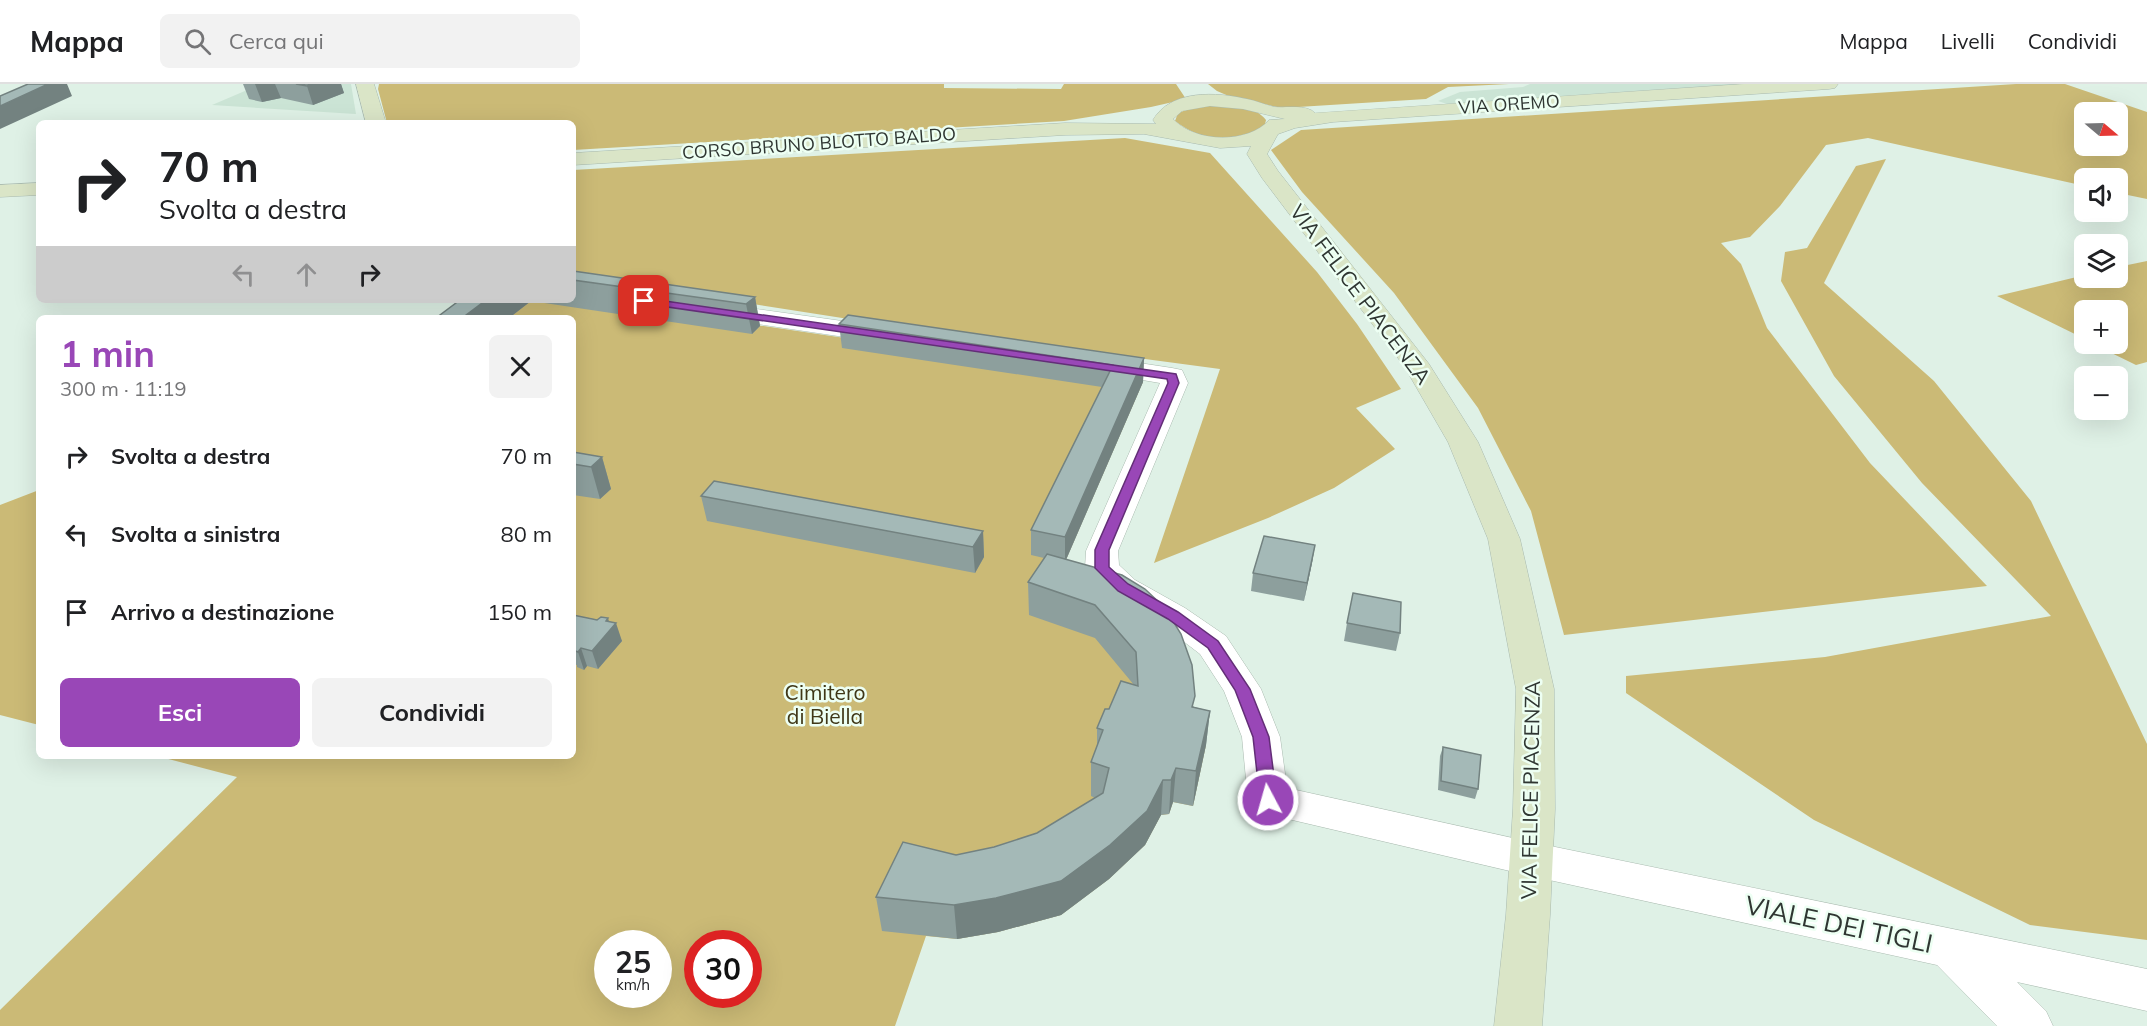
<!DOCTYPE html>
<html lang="it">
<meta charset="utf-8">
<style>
:root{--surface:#fff;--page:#f2f2f2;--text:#202124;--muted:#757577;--line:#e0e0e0;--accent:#9947b7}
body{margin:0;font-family:Mulish,sans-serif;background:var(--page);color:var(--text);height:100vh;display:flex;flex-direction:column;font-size:22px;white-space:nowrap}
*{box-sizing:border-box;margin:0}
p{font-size:20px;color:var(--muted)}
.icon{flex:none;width:33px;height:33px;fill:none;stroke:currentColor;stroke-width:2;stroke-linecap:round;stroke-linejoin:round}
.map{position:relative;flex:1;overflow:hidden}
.sheet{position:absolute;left:36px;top:231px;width:540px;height:444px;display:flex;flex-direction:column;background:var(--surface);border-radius:9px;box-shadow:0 6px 24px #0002}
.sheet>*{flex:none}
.banner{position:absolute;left:36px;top:36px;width:540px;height:183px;border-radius:9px;box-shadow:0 6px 24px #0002;background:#fff;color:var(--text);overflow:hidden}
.needle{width:39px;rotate:109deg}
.tools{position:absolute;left:2074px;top:18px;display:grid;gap:12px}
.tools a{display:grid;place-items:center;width:54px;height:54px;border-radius:9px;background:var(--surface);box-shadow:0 6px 24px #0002;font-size:30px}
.speed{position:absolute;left:594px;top:846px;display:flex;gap:12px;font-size:30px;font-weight:700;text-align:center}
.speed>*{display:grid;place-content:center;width:78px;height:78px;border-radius:50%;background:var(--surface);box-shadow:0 6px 24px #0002;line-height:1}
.speed small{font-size:15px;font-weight:400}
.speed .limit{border:9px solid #d22;background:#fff;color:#111}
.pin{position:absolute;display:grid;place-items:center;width:51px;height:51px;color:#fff;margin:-26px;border-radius:12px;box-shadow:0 3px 9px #0006}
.me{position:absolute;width:66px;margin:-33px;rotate:354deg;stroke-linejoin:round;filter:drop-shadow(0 0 4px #0008)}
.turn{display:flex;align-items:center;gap:21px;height:126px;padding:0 24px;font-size:27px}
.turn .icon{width:78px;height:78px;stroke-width:2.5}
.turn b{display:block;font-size:42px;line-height:51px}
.lanes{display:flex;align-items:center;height:57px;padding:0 24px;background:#0003;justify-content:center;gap:30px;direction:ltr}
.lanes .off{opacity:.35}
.round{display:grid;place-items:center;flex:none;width:63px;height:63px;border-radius:9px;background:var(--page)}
.overview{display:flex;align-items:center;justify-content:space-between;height:102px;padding:0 24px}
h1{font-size:36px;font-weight:700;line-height:45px;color:var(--accent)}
.cta{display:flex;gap:12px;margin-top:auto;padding:12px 24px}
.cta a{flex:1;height:69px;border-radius:9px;background:var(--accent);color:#fff;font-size:24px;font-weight:700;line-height:69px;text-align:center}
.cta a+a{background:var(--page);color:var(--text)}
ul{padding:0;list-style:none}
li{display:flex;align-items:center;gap:18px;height:78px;padding:0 24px}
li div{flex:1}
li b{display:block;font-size:22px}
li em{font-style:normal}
header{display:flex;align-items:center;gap:36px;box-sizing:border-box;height:84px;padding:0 30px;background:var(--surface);border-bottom:2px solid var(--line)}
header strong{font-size:28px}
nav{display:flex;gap:33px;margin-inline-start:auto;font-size:21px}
.search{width:420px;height:54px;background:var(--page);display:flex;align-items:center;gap:15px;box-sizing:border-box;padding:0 21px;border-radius:9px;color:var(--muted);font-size:22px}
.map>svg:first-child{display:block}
.built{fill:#cbe4d5}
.green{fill:#cbba76;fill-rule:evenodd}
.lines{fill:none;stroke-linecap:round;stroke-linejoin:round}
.street-casing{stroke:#a9baaf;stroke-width:1}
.secondary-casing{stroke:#a9baaf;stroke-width:1}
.street{fill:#fff;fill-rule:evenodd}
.secondary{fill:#dae5c7;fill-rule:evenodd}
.wall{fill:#8d9f9d}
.shaded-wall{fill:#738280}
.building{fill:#a4b9b7;stroke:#738280;stroke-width:1.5}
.route{fill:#9947b7;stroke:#632e77;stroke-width:1.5}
.labels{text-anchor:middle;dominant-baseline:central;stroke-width:5;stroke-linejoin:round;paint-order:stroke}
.far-street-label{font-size:18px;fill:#2f3632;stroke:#edfff3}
.street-label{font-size:21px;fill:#2f3632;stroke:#edfff3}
.park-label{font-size:21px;fill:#3f3717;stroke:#edfff3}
.near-street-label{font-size:26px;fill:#2f3632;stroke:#edfff3}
</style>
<header>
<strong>Mappa</strong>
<div class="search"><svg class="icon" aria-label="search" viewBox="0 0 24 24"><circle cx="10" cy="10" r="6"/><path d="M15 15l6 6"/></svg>Cerca qui</div>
<nav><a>Mappa</a><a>Livelli</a><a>Condividi</a></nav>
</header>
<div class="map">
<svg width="2147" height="942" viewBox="0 0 2147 942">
<rect width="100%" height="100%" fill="#dff1e6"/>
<path class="built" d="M 261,0 L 351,0 L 356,30 L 212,21 Z
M 1530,0 L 1748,0 L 1447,20 L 1438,17 L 1460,8 L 1523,3 Z"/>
<path class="green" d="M 379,0 L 944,0 L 944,4 L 1061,5 L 1064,0 L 1176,0 L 1186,15 L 1151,23 L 1064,37 L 573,66 L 573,39 L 387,39 L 378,5 Z
M 1208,0 L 1509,0 L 1448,3 L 1426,15 L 1282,24 L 1231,13 L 1217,7 Z
M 2016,0 L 2065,0 L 2147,28 L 2147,115 L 2118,109 L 2118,94 L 2085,94 L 2085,102 L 1868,54 L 1826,61 L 1780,122 L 1750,153 L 1721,159 L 1741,180 L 1767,244 L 1870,379 L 1987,502 L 1564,551 L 1531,427 L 1478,324 L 1394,209 L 1302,108 L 1271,66 L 1301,46 ZM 2085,28 L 2118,28 L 2118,62 L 2085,62 Z
M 1200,21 C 1220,21 1252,18 1266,36 L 1264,44 C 1232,57 1203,59 1175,37 L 1178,29 Z
M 1125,54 L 1210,69 L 1317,188 L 1357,240 L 1401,305 L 1356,324 L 1395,365 L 1334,404 L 1268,434 L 1154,479 L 1220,285 L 868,238 L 573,192 L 573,86 Z
M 1886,75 L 1824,199 L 1934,297 L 2031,417 L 2147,660 L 2147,856 L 2030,841 L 1814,736 L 1626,609 L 1626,592 L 1825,573 L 2051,532 L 1922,399 L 1834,292 L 1781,197 L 1785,168 L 1807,164 L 1856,82 Z
M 2147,177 L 2147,278 L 2136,281 L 2093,260 L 2118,260 L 2118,226 L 2085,226 L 2085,255 L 1997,212 L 2085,191 L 2085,194 L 2118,194 L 2118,183 Z
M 573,214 L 1143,298 L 1065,478 L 1190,657 L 1206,661 L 1193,722 L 1173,718 L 1169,730 L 1161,731 L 1145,761 L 1109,795 L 1061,831 L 998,848 L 957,855 L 926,852 L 895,942 L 0,942 L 0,926 L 237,693 L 157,672 L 573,672 L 573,234 L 483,234 L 506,216 L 573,216 ZM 608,860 L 658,860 L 658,910 L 608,910 ZM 698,860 L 748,860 L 748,910 L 698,910 Z
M 39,406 L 39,641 L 0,631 L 0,421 Z"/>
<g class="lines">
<defs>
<path id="street" d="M 713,219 L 885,243 L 894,245 L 898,251 L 894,257 L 885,259 L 704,232 L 700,227 L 704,222 Z
M 1100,273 L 1172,284 L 1182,286 L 1188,299 L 1118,467 L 1119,481 L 1135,496 L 1185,524 L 1226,552 L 1261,605 L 1280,653 L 1287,704 L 1531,758 L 2147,885 L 2147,927 L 2017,898 L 2046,927 L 2053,942 L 1997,942 L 1937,881 L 1531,792 L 1254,727 L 1248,716 L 1242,653 L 1224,607 L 1200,570 L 1161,540 L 1111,512 L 1085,484 L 1086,467 L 1160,299 L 1090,287 L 1087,281 L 1090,275 Z"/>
<path id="secondary" d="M 356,0 L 374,0 L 386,39 L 366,39 Z
M 1744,0 L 1838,0 L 1835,4 L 1829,5 L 1333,38 L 1295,44 L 1278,50 L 1267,70 L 1278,87 L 1429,280 L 1478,358 L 1520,455 L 1554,605 L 1555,725 L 1550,831 L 1542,942 L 1494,942 L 1506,831 L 1513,725 L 1516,605 L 1488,455 L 1448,358 L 1404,282 L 1262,94 L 1247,70 L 1251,62 L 1220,64 L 1144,50 L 1065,51 L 573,81 L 573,69 L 1065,39 L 1156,40 L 1153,36 C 1171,5 1217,8 1247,15 C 1257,17 1265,21 1275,23 C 1286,24 1307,20 1315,29 ZM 1210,22 L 1243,25 L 1285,35 L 1269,36 C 1248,60 1195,59 1173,35 L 1182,27 Z
M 39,99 L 39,111 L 0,113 L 0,101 Z"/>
</defs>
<use href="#street" class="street-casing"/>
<use href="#secondary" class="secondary-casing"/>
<use href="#street" class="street"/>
<use href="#secondary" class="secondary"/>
</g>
<path class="wall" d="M 243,0 L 341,0 L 344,9 L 313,21 L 281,14 L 262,18 L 249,15 Z
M 573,187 L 755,213 L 760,242 L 752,250 L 531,217 L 509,234 L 436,234 L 460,216 L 573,216 Z
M 839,240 L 1144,274 L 1143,298 L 1066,476 L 1194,623 L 1210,627 L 1206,661 L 1193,722 L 1173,718 L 1169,730 L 1161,731 L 1145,761 L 1109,795 L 1061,831 L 998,848 L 957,855 L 882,847 L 876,813 L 956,771 L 994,763 L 1037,749 L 1095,714 L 1091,712 L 1091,678 L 1097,662 L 1097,644 L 1109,625 L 1134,601 L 1095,554 L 1029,531 L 1028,498 L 1044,474 L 1031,471 L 1031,446 L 1102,303 L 842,264 Z
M 573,368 L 602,373 L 611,405 L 600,415 L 573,411 Z
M 701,412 L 983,447 L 984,473 L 975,489 L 707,437 Z
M 1315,461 L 1312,479 L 1304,517 L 1251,507 L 1253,489 Z
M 573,531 L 609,538 L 622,557 L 598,585 L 587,582 L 584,586 L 577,583 L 577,581 L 573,580 Z
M 1347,539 L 1400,549 L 1396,567 L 1344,557 Z
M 1443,663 L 1478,705 L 1475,715 L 1438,706 L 1440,672 Z"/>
<path class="shaded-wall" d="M 48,0 L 67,0 L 72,12 L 0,45 L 0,22 Z
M 255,0 L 275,0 L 281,14 L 262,18 Z
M 312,0 L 341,0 L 344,9 L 313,21 L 307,2 Z
M 755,213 L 760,242 L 752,250 L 746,220 Z
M 486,216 L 530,216 L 531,217 L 509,234 L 462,234 Z
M 1144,274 L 1143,298 L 1065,478 L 1065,453 Z
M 602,373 L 611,405 L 600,415 L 591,383 Z
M 983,447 L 984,473 L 975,489 L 973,463 Z
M 1315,461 L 1312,479 L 1304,517 L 1307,499 Z
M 608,534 L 611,545 L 616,539 L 622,557 L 598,585 L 592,567 Z
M 581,564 L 587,582 L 584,586 L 578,568 Z
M 1210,627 L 1206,661 L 1193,722 L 1196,687 Z
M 1176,684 L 1173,718 L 1169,730 L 1171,696 Z
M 1163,696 L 1161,731 L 1145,761 L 1109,795 L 1061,831 L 998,848 L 957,855 L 954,821 Z"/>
<path class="building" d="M 28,0 L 48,0 L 0,22 L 0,12 Z
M 296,0 L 312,0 L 307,2 Z
M 573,187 L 755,213 L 746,220 L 573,196 Z
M 460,216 L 486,216 L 462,234 L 436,234 Z
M 848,231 L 1144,274 L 1065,453 L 1031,446 L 1113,281 L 839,240 Z
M 573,368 L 602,373 L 591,383 L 573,380 Z
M 714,397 L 983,447 L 973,463 L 701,412 Z
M 1264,452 L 1315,461 L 1307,499 L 1253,489 Z
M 1047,470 L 1122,491 L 1145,505 L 1165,524 L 1181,550 L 1192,581 L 1195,612 L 1192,623 L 1210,627 L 1196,687 L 1176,684 L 1171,696 L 1163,696 L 1147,727 L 1110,761 L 1061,797 L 996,814 L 954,821 L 876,813 L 903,758 L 956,771 L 994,763 L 1037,749 L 1103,709 L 1109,684 L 1091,678 L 1103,646 L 1097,644 L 1105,625 L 1109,625 L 1121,597 L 1138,602 L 1136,568 L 1095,521 L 1028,498 Z
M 1353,509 L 1401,518 L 1400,549 L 1347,539 Z
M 573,531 L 597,536 L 601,533 L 608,534 L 606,537 L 616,539 L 592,567 L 581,564 L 578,568 L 573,566 Z
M 1443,663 L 1481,671 L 1478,705 L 1441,697 Z"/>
<path class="route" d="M 644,214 L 1176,290 L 1179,299 L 1109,466 L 1109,483 L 1128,500 L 1178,528 L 1218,557 L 1250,605 L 1269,653 L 1277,716 L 1274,721 L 1268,723 L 1262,721 L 1260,716 L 1253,653 L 1235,606 L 1208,564 L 1168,535 L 1118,507 L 1095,484 L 1095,466 L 1168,299 L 1167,295 L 640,219 L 640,215 Z"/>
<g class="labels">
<g class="far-street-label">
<text transform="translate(1509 20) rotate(-4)">VIA OREMO</text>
<text transform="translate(819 59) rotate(-4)">CORSO BRUNO BLOTTO BALDO</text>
</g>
<g class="street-label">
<text transform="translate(1361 210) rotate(53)">VIA FELICE PIACENZA</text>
<text transform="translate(1530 706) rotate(-89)">VIA FELICE PIACENZA</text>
</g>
<g class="park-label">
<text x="825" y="608">Cimitero<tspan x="825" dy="24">di Biella</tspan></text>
</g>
<g class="near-street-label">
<text transform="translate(1839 840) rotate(12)">VIALE DEI TIGLI</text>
</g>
</g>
</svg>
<div class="tools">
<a><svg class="needle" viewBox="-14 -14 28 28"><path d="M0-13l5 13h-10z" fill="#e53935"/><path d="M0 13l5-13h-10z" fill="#757577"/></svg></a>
<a><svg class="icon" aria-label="sound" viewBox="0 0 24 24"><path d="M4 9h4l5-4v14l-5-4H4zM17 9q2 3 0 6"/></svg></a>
<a><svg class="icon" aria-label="layers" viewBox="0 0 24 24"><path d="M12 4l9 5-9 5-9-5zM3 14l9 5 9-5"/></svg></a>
<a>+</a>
<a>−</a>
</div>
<div class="speed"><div>25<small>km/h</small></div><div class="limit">30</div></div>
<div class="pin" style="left:644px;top:217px;background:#d93025"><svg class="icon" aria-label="arrive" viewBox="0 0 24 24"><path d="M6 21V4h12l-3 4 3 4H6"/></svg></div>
<svg class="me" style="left:1268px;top:716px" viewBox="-20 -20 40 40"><circle r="17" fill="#9947b7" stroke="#fff" stroke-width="3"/><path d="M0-11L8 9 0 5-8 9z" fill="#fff"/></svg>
<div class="banner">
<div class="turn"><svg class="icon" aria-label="right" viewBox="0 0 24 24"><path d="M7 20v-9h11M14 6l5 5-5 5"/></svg><div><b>70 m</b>Svolta a destra</div></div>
<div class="lanes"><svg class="icon off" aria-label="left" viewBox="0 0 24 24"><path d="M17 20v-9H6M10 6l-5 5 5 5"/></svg><svg class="icon off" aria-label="ahead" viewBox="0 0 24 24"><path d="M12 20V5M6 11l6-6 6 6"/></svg><svg class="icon" aria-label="right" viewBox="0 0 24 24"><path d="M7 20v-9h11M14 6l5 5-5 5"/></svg></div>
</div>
<section class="sheet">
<div class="overview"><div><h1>1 min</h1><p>300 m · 11:19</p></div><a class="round"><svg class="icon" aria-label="close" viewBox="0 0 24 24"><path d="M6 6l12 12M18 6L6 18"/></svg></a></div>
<ul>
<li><svg class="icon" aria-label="right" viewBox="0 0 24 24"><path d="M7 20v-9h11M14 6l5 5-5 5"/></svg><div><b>Svolta a destra</b></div><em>70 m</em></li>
<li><svg class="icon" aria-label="left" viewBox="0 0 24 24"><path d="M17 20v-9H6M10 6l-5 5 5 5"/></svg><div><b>Svolta a sinistra</b></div><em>80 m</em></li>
<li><svg class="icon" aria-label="arrive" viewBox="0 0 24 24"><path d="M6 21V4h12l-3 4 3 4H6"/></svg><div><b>Arrivo a destinazione</b></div><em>150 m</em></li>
</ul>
<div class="cta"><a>Esci</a><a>Condividi</a></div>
</section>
</div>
